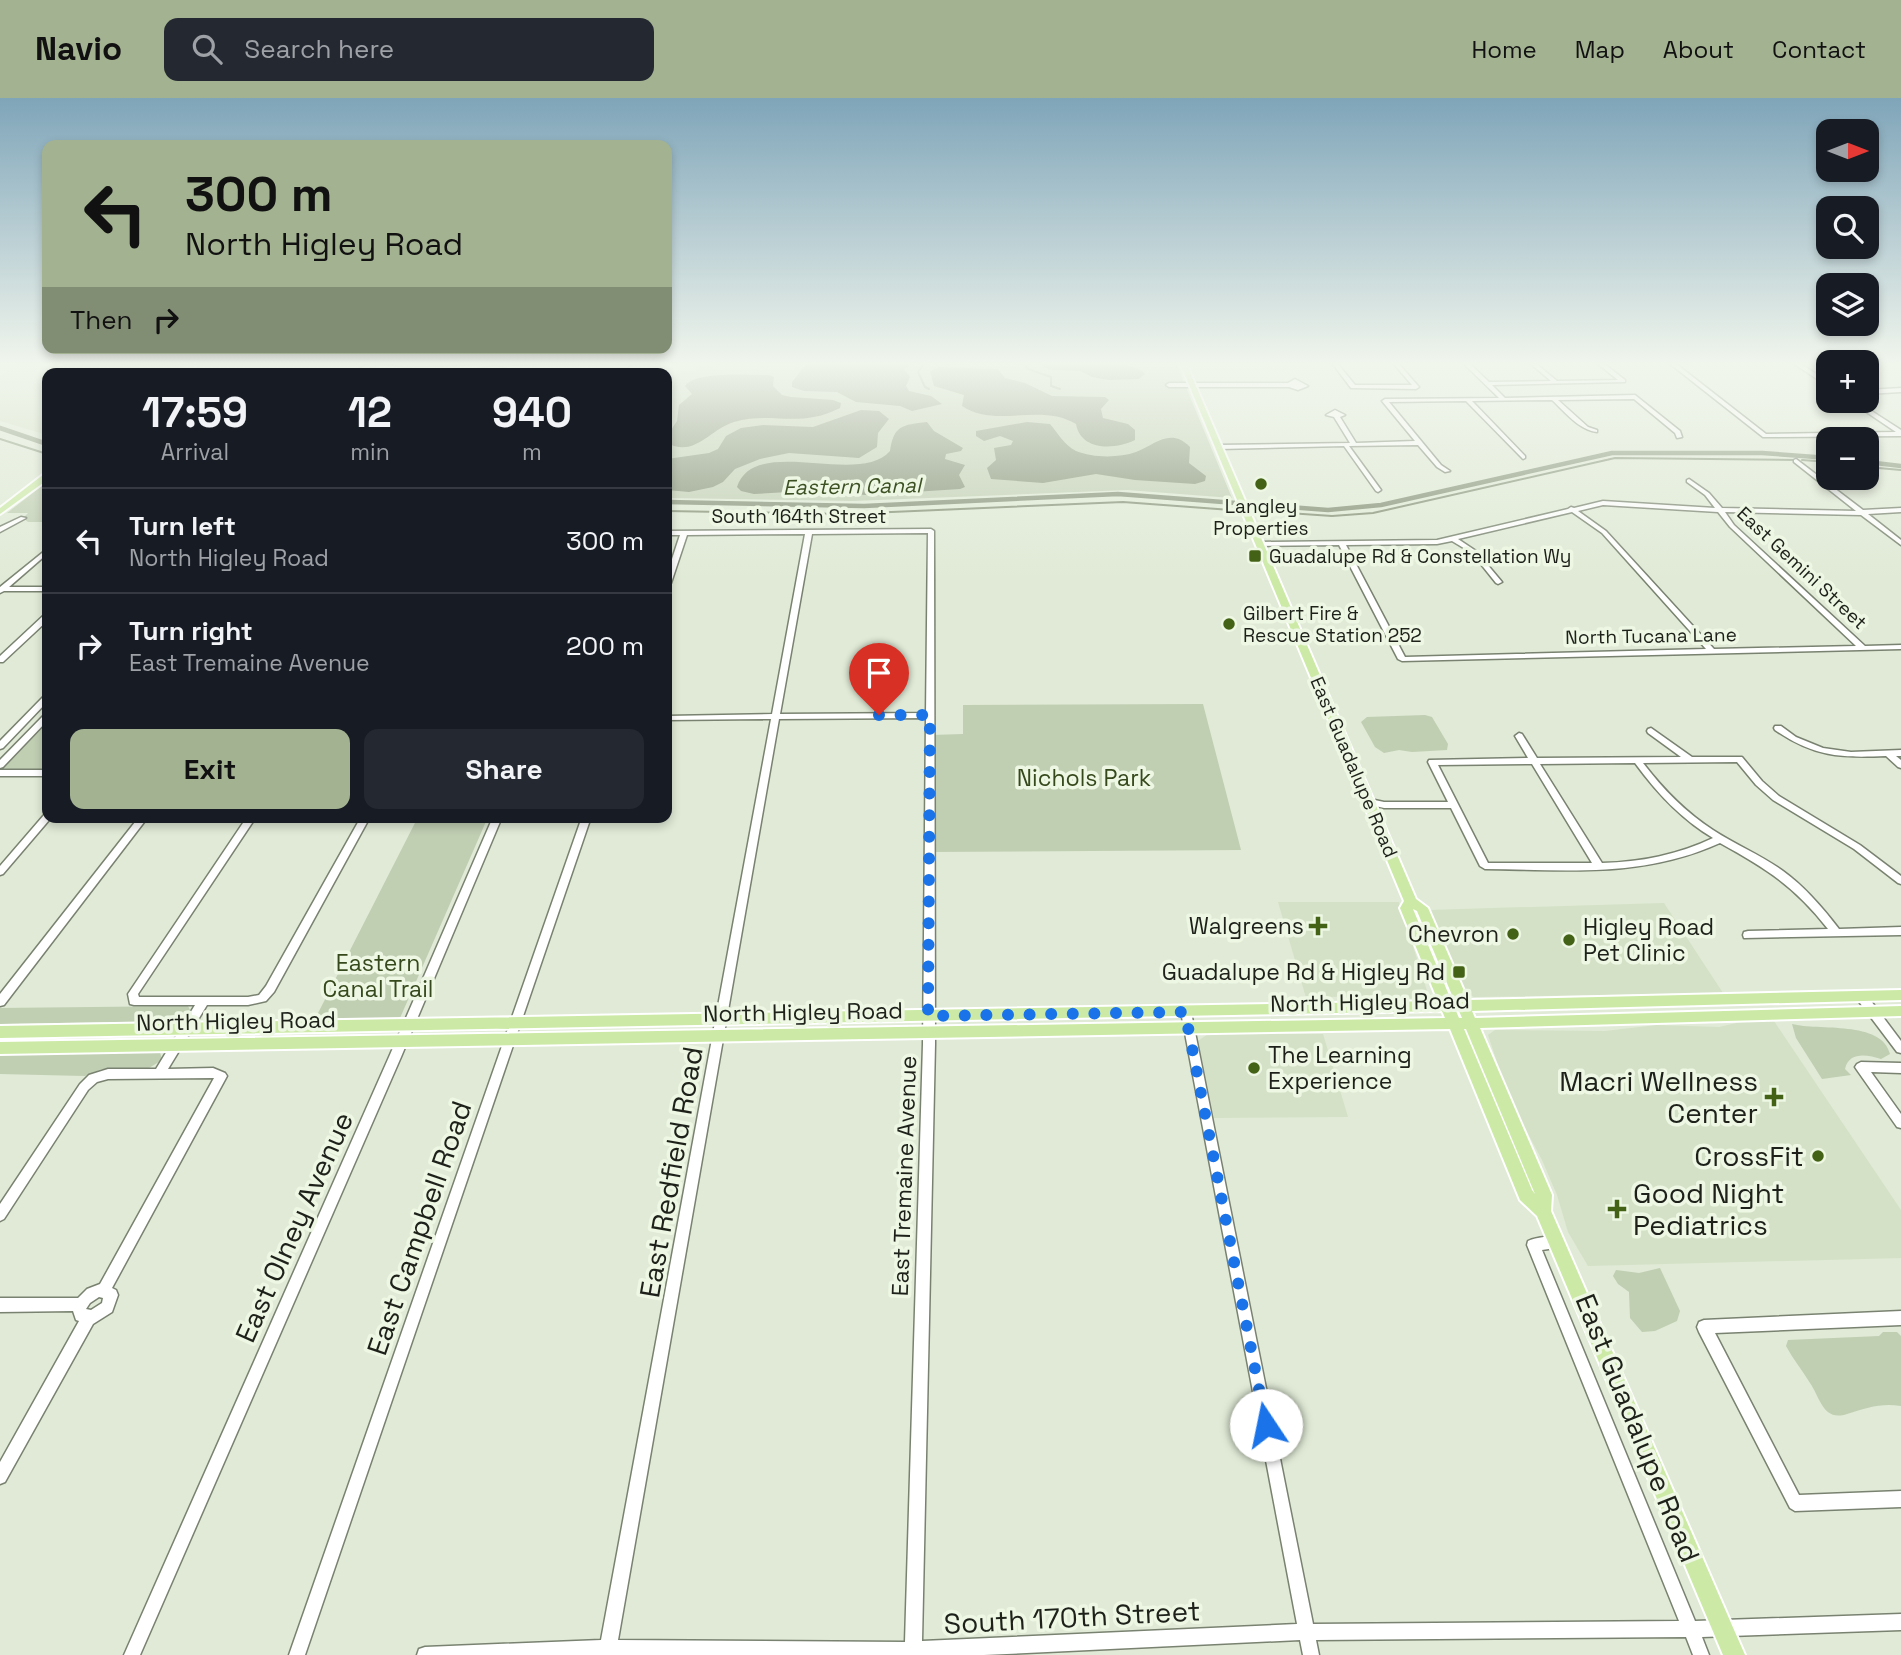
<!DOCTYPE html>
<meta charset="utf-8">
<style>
:root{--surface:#171b24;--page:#242831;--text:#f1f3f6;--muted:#9ea1a6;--line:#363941;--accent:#a3b291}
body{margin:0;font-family:"Space Grotesk",sans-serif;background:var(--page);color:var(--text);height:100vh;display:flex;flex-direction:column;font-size:26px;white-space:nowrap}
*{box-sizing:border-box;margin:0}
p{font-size:23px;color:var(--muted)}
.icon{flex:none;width:38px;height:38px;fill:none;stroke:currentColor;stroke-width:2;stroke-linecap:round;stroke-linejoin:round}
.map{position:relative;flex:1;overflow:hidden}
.drawer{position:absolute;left:42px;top:270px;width:630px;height:455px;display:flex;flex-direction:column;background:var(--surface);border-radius:14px;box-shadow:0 4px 10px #0003}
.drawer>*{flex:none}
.top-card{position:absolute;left:42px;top:42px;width:630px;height:214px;border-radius:14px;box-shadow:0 4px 10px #0003;background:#a3b291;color:#111;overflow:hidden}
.needle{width:46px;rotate:90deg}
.buttons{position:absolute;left:1816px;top:21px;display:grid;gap:14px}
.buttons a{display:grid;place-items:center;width:63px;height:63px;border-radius:14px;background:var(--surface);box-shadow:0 4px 10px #0003;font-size:35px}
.pin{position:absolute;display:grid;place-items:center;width:60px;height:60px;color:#fff;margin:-72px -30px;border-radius:50% 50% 50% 0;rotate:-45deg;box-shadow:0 0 7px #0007}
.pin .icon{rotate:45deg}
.me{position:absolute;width:77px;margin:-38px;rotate:349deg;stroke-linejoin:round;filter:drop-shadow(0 0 5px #0008)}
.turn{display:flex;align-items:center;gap:24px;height:147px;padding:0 28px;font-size:32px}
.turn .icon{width:91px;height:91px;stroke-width:2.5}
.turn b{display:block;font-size:49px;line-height:60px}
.then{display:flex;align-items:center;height:66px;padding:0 28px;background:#0003;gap:14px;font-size:26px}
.eta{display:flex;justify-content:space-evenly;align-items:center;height:119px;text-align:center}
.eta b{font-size:42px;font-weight:600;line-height:49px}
.primary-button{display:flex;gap:14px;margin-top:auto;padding:14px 28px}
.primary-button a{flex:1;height:80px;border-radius:14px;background:var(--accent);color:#111;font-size:28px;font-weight:600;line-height:80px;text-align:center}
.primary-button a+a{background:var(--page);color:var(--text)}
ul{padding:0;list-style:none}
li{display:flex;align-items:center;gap:21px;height:105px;padding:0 28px;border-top:2px solid var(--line)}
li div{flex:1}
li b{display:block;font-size:26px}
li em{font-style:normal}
header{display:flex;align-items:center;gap:42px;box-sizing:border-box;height:98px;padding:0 35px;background:var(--accent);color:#111}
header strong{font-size:33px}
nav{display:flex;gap:38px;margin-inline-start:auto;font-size:24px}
.search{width:490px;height:63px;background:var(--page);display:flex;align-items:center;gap:18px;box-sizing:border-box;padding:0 24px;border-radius:14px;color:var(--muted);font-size:26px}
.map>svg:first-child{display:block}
.built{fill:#d4e1c6}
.green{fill:#c0ceb2}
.water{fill:#818e73}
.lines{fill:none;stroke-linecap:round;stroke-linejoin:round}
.stream{stroke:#818e73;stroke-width:2}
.canal{stroke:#818e73;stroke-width:4.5}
.minor-casing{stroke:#798270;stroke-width:3}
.major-casing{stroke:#fff;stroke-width:4}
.minor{fill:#fff;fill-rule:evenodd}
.major{fill:#cceaa6;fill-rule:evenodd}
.route{stroke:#1a73e8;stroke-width:12;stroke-dasharray:0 21.6}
.poi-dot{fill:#446216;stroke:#edf7e3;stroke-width:2.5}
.labels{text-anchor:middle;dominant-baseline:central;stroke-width:7;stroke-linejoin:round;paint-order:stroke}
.far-poi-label{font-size:19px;fill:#1d211a;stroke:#edf7e3;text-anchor:start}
.far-street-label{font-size:19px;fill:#1d211a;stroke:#edf7e3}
.far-water-label{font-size:21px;font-style:italic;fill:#3c5023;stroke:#edf7e3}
.park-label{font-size:23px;fill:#36491c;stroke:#edf7e3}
.poi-label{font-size:23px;fill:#1d211a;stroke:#edf7e3;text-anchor:end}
.street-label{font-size:23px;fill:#1d211a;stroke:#edf7e3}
.near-poi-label{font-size:28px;fill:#1d211a;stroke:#edf7e3;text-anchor:end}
.near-street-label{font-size:28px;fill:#1d211a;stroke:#edf7e3}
</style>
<header>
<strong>Navio</strong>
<div class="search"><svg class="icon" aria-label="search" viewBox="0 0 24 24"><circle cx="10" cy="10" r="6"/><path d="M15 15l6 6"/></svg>Search here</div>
<nav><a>Home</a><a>Map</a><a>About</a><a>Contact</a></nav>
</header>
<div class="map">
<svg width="1901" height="1557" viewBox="0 0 1901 1557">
<rect width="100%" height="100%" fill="#e0ead6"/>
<path class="built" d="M 22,265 L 189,265 L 176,275 L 47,275 L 47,337 L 0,323 L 0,278 Z
M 201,265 L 331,265 L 320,275 L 188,275 Z
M 681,265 L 795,265 L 793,272 L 677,273 Z
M 1189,265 L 1305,265 L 1309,271 L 1193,273 Z
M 1278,804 L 1399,804 L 1429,899 L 1394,902 L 1366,898 L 1327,899 L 1307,903 Z
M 1664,805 L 1723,895 L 1474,899 L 1463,893 L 1429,812 Z
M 1745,923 L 1774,923 L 1901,1112 L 1901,1160 L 1588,1168 L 1568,1134 L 1557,1097 L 1542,1062 L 1509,1000 L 1488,937 L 1495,932 L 1605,933 L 1657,927 L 1719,929 Z
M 1208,936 L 1323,936 L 1348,1019 L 1214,1020 L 1198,943 Z"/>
<path class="green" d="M 123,265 L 184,265 L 167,275 L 109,275 Z
M 795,265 L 1176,265 L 1232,400 L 1127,392 L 853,403 L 667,400 L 667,316 L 677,273 L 695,273 L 697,267 L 714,267 L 713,272 L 793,272 Z
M 47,384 L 47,424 L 28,424 L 23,420 L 28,415 L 7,415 Z
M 1203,606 L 1241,752 L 927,754 L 932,637 L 963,636 L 963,607 Z
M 1425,617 L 1432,619 L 1448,646 L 1447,652 L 1412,654 L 1399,652 L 1384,655 L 1375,649 L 1361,624 L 1367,619 Z
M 47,619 L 47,675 L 0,675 L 0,667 Z
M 418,719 L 488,719 L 400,920 L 315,921 Z
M 188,908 L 191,914 L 178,923 L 0,926 L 0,910 Z
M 1792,926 C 1818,933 1882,922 1890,956 L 1881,961 C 1868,957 1849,953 1845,971 L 1851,977 L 1822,981 L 1796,940 Z
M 160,954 L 162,962 L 149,970 L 102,971 L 85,978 L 0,976 L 0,957 Z
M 1660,1170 L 1680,1213 L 1677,1223 L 1655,1233 L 1642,1234 L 1630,1220 L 1629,1194 L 1618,1186 L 1613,1178 L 1616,1172 L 1639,1175 Z
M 1883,1234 L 1897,1234 L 1901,1238 L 1901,1308 C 1880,1305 1867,1310 1847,1316 C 1823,1324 1820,1299 1810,1285 C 1802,1272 1793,1261 1786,1248 L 1788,1242 L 1879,1238 Z"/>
<path class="water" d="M 807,265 L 912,265 L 904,271 L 910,279 L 906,288 L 909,293 L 931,298 L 942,306 L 912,313 L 900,308 L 856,304 L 837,294 L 804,293 L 792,289 L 792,284 Z
M 1035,265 C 1058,265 1131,258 1145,276 L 1139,281 L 1108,282 L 1092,279 L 1080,273 L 1051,272 Z
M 939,269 L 998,271 L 1005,280 L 1025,285 L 1052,298 L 1105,299 L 1109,302 L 1101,311 L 1103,320 L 1128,326 L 1135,332 L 1135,342 C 1114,352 1081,353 1076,326 C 1040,304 996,331 962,308 L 964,297 L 934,288 L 930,273 Z
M 769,277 L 774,279 L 773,288 L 782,297 L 791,299 L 833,302 L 841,305 L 840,310 C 799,331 772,313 734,324 C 710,331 695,360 667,345 L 667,338 L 677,323 L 679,307 L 692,296 L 685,288 C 695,273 750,277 769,277 Z
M 861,312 L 879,313 L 889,321 L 878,335 L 877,349 L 859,360 L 789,355 L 760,361 L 735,371 L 723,384 L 713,389 L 689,394 L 667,392 L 667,361 L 709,355 L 718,351 L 726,338 L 741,330 L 763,327 L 813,329 Z
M 927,324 L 934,333 L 963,350 L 961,353 L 946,356 L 945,361 L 965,367 L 959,377 L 965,389 L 960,391 L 866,397 L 806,393 L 754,396 L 741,393 L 737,389 C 754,336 859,389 890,353 C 894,327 902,327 927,324 Z
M 1027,324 L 1050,326 C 1058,335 1064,347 1076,353 C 1093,360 1119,360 1136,354 C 1155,347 1170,329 1190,349 L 1189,365 L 1206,378 L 1205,383 L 1195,386 L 1135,382 L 1096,376 L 1043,385 L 991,381 L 987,370 L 996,362 L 994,350 L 1011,347 L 1013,343 L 1000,338 L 984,343 L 976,338 L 976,333 Z"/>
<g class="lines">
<path class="stream" d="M 925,265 L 918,274 L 925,289 L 929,291
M 1030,265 L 1025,266 L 1028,271 L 1051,279 L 1051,288 L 1060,291
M 0,341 L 47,356
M 1802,362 L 1829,364
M 1867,369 L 1901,372
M 667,413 L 845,416 L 1123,404 L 1231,412
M 1259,413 L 1332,418 L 1373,415 L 1615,360 L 1796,362"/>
<path class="canal" d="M 0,330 L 47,346
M 1867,364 L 1901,368
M 667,404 L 864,408 L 1118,396 L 1328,412 L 1381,407 L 1612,355 L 1762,355 L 1829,360"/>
<defs>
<path id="minor" d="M 370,265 L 405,270 L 468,268 L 484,265 L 501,265 L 515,268 L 627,265 L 630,267 L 627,269 L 515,272 L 495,266 L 468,272 L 405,274 L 371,269 L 358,275 L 352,275 Z
M 1332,265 L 1337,265 L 1355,287 L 1412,287 L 1393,265 L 1398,265 L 1419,289 L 1416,291 L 1351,290 Z
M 1463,265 L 1469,265 L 1489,284 L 1551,283 L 1530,265 L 1535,265 L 1557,283 L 1618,282 L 1597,265 L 1603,265 L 1625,282 L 1625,284 L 1492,287 L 1505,300 L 1635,297 L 1680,333 L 1682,339 L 1677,340 L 1675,335 L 1634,301 L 1558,302 L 1588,329 L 1597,332 L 1597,334 C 1579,332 1565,314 1552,302 L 1472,303 L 1525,358 L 1525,360 L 1523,361 L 1466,303 L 1389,304 L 1441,367 L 1450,373 L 1445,374 L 1437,369 L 1418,347 L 1349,348 L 1381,392 L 1378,394 L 1376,393 L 1344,348 L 1219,351 L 1216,349 L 1219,347 L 1350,345 L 1334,319 L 1326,317 L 1335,312 L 1345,317 L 1340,319 L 1356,345 L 1415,343 L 1382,303 L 1385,301 L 1499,300 Z
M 1669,265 L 1675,265 L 1766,336 L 1896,334 L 1850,303 L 1856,303 L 1901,332 L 1901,338 L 1763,339 Z
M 1793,265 L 1799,265 L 1829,284 L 1829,289 Z
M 1295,281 L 1308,288 L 1298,292 L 1289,289 L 1169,289 L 1166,287 L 1169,285 L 1288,285 Z
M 1901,290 L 1901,294 L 1867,296 L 1867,292 Z
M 1796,361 L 1863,412 L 1901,410 L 1901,414 L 1868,416 L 1901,442 L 1901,447 L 1861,417 L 1725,414 L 1734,427 L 1865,548 L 1901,547 L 1901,551 L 1402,563 L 1398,561 L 1339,447 L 1260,448 L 1257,446 L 1260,444 L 1437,442 L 1568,411 L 1571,409 L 1574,410 L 1603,403 L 1715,410 L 1705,397 L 1687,384 L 1687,382 L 1689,381 L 1709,395 L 1722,410 L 1856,413 L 1794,364 L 1794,362 ZM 1603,407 L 1718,414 L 1730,429 L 1856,548 L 1714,551 L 1606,433 L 1578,413 ZM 1572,414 L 1602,435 L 1706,551 L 1405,559 L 1346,447 L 1437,446 L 1452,443 L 1472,455 L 1496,485 L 1498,486 L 1502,484 L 1476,453 L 1458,441 Z
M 21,419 L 26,420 L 0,434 L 0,429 Z
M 931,431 L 934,433 L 935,946 L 922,1543 L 1297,1526 L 1181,914 L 1182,911 L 1186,910 L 1190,911 L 1191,914 L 1313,1526 L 1679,1523 L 1527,1147 L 1528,1143 C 1537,1139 1553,1137 1562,1141 L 1563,1145 L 1562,1149 L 1542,1152 L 1695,1523 L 1901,1516 L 1901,1532 L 1702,1539 L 1709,1557 L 1693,1557 L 1686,1539 L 1316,1542 L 1319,1557 L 1303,1557 L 1300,1542 L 984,1557 L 417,1557 L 419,1551 L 425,1549 L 601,1542 L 771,621 L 667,622 L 667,618 L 772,616 L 805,436 L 687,437 L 671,485 L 667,487 L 667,476 L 680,437 L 667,437 L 667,433 ZM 928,435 L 926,615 L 780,616 L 812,436 ZM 926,620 L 923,946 L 905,1544 L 618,1542 L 779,621 Z
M 47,451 L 47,456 L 9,489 L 47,489 L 47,493 L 4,493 L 0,495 L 0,489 Z
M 44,517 L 47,517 L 47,523 L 3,564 L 0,564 L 0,558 Z
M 44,598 L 47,598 L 47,604 L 3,650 L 0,651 L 0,643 Z
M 44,617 L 47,617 L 47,623 L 3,669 L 0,670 L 0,662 Z
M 1775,628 L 1781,628 L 1796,639 L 1823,650 L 1851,654 L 1901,652 L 1901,658 L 1896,658 L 1901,662 L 1901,670 L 1898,669 L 1886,658 C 1840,660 1814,659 1775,632 L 1774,630 Z
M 1651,630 L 1692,659 L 1742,659 L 1762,683 L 1779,698 L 1860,747 L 1901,778 L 1901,786 L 1898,785 L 1854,751 L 1773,702 L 1756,687 L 1737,664 L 1643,665 C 1663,691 1685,714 1713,732 C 1736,747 1761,757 1783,773 C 1805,789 1823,810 1839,831 L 1901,829 L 1901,837 L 1744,840 L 1743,837 L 1744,834 L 1748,833 L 1828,831 C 1794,788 1767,771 1720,745 C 1643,780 1568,772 1485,771 L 1480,768 L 1451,710 L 1384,710 L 1367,706 L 1366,704 L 1370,701 L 1384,704 L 1448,704 L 1428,664 L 1429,662 L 1528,660 L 1515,638 L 1519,635 L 1522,636 L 1537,660 L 1681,659 L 1648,635 L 1647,633 L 1648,631 ZM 1635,665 C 1657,695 1681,721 1713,740 C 1677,757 1641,764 1602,765 L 1540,666 ZM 1532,666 L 1592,765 L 1488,765 L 1438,667 Z
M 0,672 L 47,672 L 47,678 L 0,678 Z
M 47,716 L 47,719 L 51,719 L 50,721 L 3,776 L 0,777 L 0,768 L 44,717 Z
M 139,719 L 148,719 L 4,907 L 0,908 L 0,896 Z
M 247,719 L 256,719 L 138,896 L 139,899 L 248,899 L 259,897 L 266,888 L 361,719 L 370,719 L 274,894 L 266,903 L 248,907 L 207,907 L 168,971 L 213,970 L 225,975 L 227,978 L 112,1190 L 116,1192 L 118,1197 L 112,1214 L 93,1226 L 5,1384 L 0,1386 L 0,1364 L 79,1223 L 76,1222 L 73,1213 L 0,1214 L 0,1200 L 78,1200 L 87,1191 L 100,1186 L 214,980 L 108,981 L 97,984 L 88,992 L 4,1121 L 0,1123 L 0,1106 L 80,986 L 89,977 L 108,971 L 156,971 L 195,907 L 134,907 L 130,906 L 128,896 ZM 99,1199 L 103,1200 L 102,1205 L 91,1212 L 86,1211 L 90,1205 Z
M 493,719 L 502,719 L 401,959 L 140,1557 L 124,1557 L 389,959 Z
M 582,719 L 591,719 L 305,1557 L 289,1557 Z
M 1861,894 L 1865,895 L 1901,943 L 1901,955 L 1897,954 L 1857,901 L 1856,898 L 1857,895 Z
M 1861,964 L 1901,965 L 1901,975 L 1871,974 L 1901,1016 L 1901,1030 L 1897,1029 L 1857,972 L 1855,969 L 1857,966 Z
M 1901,1213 L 1901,1227 L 1715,1235 L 1799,1397 L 1901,1393 L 1901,1409 L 1795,1413 L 1790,1410 L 1699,1234 L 1697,1229 L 1699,1224 L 1704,1222 Z"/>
<path id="major" d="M 191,265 L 198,265 L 186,275 L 179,275 Z
M 1180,265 L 1186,265 L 1416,801 L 1428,810 L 1468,902 L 1901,892 L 1901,902 L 1472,913 L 1475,920 L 1901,908 L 1901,918 L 1480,930 L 1552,1097 L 1551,1113 L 1745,1557 L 1723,1557 L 1537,1118 L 1520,1102 L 1450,931 L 0,956 L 0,944 L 1445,920 L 1442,913 L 0,940 L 0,928 L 1438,903 L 1400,810 L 1404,803 ZM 1413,811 L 1417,813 L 1454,902 L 1451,902 ZM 1456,913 L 1459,913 L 1462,920 L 1459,920 ZM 1464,931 L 1466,931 L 1535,1096 L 1532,1092 Z
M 44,376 L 47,376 L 47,382 L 0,416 L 0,410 Z"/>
</defs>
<use href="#minor" class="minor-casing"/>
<use href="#major" class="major-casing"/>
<use href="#minor" class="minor"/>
<use href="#major" class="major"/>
</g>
<linearGradient id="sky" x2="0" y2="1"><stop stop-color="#7fa5b9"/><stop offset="0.55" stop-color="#f1f6ed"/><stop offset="1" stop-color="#f1f6ed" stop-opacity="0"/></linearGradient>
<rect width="1901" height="483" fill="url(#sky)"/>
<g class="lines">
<path class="route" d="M 879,617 L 930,617 L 928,918 L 1185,914 L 1266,1327"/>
</g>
<g class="poi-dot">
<circle cx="1261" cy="386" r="7"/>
<rect x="1248" y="451" width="14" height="14" rx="3.5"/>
<circle cx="1229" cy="526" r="7"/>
<path d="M1314.5 817.5h7v7h7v7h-7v7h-7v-7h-7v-7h7z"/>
<circle cx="1513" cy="836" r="7"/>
<circle cx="1569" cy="842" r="7"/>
<rect x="1452" y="867" width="14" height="14" rx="3.5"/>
<circle cx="1254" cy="970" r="7"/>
<path d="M1770.5 988.5h7v7h7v7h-7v7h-7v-7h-7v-7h7z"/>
<circle cx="1818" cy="1058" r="7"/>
<path d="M1613.5 1100.5h7v7h7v7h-7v7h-7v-7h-7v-7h7z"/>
</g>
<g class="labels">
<g class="far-poi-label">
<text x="1261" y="408" text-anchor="middle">Langley<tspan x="1261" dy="22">Properties</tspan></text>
<text x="1269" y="458">Guadalupe Rd &amp; Constellation Wy</text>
<text x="1243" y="515">Gilbert Fire &amp;<tspan x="1243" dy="22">Rescue Station 252</tspan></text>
</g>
<g class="far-street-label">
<text x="799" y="418">South 164th Street</text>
<text transform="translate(1802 470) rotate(43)">East Gemini Street</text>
<text transform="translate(1651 538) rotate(-1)">North Tucana Lane</text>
<text transform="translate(1354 669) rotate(67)">East Guadalupe Road</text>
</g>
<g class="far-water-label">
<text transform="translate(852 388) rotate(-1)">Eastern Canal</text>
</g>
<g class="park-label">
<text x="1084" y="680">Nichols Park</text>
<text x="378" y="865">Eastern<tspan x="378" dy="26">Canal Trail</tspan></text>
</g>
<g class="poi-label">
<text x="1304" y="828">Walgreens</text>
<text x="1583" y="829" text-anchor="start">Higley Road<tspan x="1583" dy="26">Pet Clinic</tspan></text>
<text x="1499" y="836">Chevron</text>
<text x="1445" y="874">Guadalupe Rd &amp; Higley Rd</text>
<text x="1268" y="957" text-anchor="start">The Learning<tspan x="1268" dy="26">Experience</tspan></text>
</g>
<g class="street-label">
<text transform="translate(1370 904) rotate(-1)">North Higley Road</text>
<text transform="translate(803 914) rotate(-1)">North Higley Road</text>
<text transform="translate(236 923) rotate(-1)">North Higley Road</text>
<text transform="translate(904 1078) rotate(-88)">East Tremaine Avenue</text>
</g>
<g class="near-poi-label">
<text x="1758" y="983">Macri Wellness<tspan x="1758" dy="32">Center</tspan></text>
<text x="1804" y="1058">CrossFit</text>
<text x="1633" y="1095" text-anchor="start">Good Night<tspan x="1633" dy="32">Pediatrics</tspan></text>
</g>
<g class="near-street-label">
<text transform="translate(671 1074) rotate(-80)">East Redfield Road</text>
<text transform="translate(294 1129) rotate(-66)">East Olney Avenue</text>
<text transform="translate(419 1130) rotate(-71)">East Campbell Road</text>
<text transform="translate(1638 1330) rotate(68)">East Guadalupe Road</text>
<text transform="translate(1072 1519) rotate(-3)">South 170th Street</text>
</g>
</g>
</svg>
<div class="buttons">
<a><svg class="needle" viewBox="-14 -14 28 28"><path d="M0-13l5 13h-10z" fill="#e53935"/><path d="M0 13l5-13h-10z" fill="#9ea1a6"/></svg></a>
<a><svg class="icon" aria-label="search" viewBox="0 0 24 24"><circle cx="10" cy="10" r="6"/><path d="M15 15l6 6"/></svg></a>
<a><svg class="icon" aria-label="layers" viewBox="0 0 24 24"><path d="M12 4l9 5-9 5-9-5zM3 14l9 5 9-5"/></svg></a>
<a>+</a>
<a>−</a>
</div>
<div class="pin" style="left:879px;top:617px;background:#d93025"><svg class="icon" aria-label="arrive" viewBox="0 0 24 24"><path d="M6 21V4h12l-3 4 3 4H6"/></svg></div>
<svg class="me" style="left:1266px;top:1327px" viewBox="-20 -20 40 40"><circle r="19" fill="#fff"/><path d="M0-13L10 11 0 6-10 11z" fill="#1a73e8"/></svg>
<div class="top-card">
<div class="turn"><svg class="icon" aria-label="left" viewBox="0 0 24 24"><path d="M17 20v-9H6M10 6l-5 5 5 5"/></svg><div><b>300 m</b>North Higley Road</div></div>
<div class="then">Then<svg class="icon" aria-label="right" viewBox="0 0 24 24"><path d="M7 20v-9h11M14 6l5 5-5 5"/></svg></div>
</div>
<section class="drawer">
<div class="eta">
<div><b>17:59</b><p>Arrival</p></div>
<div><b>12</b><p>min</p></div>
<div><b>940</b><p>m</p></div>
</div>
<ul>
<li><svg class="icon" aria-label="left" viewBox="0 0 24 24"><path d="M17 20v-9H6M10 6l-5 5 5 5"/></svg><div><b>Turn left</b><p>North Higley Road</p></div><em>300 m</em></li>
<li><svg class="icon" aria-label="right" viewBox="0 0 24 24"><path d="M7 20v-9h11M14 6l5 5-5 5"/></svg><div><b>Turn right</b><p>East Tremaine Avenue</p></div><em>200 m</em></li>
</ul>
<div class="primary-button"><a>Exit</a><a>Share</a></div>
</section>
</div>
